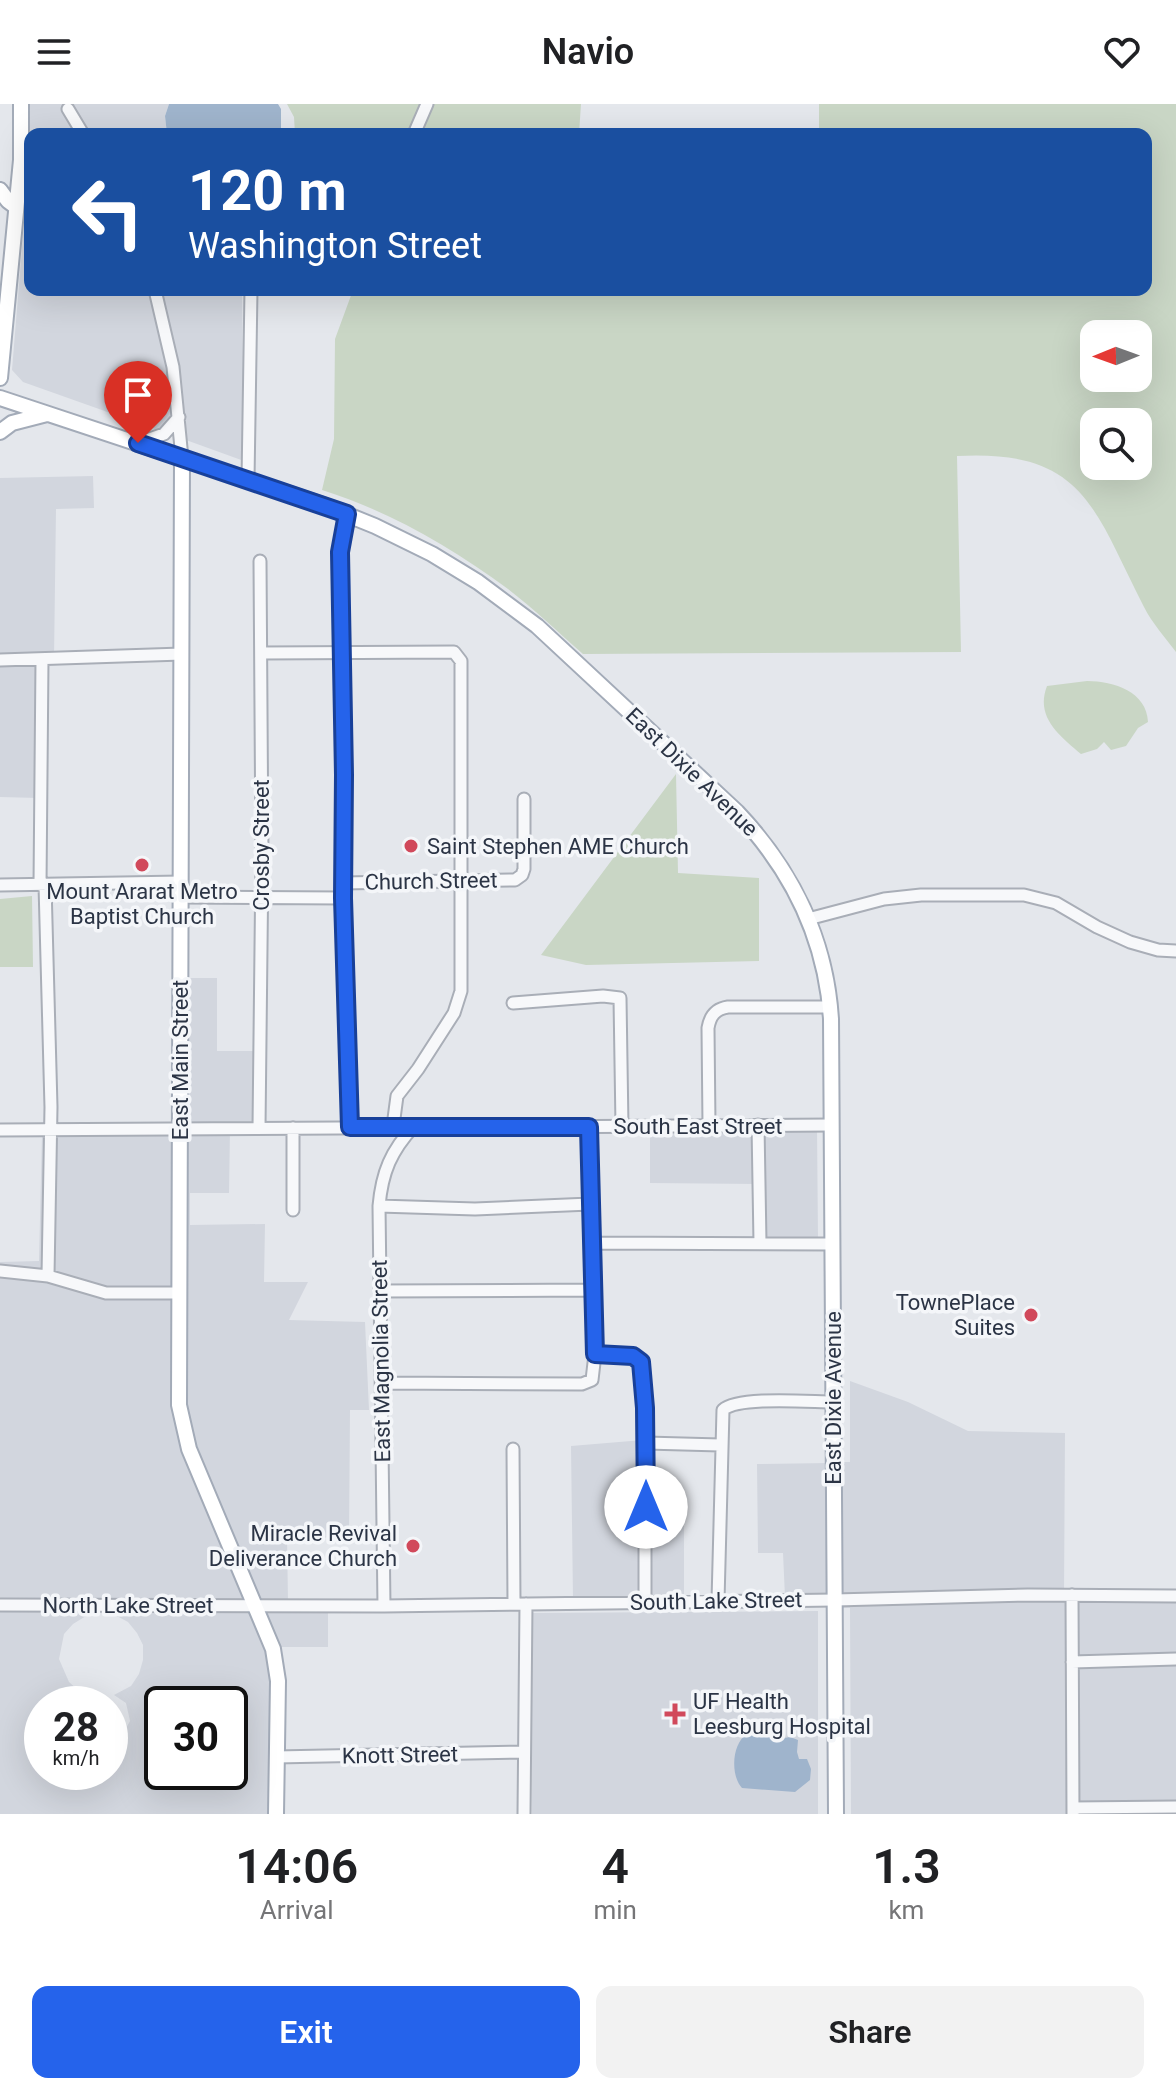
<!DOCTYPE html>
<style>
:root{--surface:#fff;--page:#f2f2f2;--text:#202124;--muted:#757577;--accent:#2563eb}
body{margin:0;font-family:Roboto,sans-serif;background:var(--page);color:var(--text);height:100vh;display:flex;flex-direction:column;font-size:30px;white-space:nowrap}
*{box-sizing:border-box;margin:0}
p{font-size:26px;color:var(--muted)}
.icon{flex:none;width:44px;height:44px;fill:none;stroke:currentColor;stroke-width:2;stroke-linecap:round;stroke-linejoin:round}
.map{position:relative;height:1710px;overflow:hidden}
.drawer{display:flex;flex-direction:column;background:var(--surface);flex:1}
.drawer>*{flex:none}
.guide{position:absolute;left:24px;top:24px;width:1128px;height:168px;border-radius:16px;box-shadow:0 8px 32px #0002;background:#1a4fa0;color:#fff;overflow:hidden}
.needle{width:52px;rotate:269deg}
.fabs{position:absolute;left:1080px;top:216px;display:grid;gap:16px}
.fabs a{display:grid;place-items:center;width:72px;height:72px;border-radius:16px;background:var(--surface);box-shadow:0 8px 32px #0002;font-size:40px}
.speed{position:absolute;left:24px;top:1582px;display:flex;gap:16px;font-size:40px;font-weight:700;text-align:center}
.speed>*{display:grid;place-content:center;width:104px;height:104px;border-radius:50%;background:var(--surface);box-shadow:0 8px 32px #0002;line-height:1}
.speed small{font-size:20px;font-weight:400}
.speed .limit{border:4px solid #111;border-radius:12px;background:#fff;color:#111}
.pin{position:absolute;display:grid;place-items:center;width:68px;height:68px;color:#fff;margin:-82px -34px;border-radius:50% 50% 50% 0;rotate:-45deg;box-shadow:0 0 8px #0007}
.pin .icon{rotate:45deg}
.me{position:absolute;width:88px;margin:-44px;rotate:0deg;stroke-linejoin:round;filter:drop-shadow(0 0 6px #0008)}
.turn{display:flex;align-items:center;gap:28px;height:168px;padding:0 32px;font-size:36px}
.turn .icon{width:104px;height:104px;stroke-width:2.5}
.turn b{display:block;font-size:56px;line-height:68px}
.eta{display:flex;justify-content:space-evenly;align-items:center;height:136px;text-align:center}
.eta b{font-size:48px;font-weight:600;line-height:56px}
.action{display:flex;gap:16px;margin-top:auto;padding:16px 32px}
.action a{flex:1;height:92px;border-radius:16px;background:var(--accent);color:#fff;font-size:32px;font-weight:600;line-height:92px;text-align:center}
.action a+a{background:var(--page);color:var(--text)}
header{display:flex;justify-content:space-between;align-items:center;height:104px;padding:0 32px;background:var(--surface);font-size:36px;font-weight:600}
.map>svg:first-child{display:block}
.built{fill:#d2d6de;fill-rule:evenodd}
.green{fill:#c9d6c5;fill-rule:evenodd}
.water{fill:#9fb4cc}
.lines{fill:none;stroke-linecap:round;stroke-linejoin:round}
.minor-casing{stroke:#a9aeb7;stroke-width:15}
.major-casing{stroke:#a3abb8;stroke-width:18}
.minor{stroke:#f7f8fa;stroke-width:11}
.major{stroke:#fff;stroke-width:14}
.route-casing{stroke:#184099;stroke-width:20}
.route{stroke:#2563eb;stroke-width:14}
.poi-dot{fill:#d1495b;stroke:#f4f6f9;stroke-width:3}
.labels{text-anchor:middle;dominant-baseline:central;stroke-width:7;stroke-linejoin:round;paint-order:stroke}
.street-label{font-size:22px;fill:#2b3445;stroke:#f4f6f9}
.poi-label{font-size:22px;fill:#2b3445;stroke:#f4f6f9;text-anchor:start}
</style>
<header><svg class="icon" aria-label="menu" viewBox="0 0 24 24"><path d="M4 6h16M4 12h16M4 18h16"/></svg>Navio<svg class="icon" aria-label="heart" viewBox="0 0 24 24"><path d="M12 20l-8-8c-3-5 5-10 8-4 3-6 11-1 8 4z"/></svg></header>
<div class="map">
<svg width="1176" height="1710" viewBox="0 0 1176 1710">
<rect width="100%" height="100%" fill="#e4e7ec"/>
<path class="built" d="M 26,0 L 169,0 L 165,12 L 167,30 L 30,30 L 30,99 L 26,99 Z
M 25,107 L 30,107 L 30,186 L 150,186 L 169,264 L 175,312 L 161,327 L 23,278 L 12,266 Z
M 160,186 L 242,186 L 244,357 L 186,336 L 185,312 L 178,263 Z
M 93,372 L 94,404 L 56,405 L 54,554 L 38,555 L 39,694 L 0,693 L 0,374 Z
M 185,874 L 217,874 L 217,947 L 258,947 L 257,1024 L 230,1025 L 229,1089 L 190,1089 L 190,1121 L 265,1120 L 264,1178 L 308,1178 L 289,1216 L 365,1218 L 369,1306 L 350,1306 L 349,1433 L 287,1434 L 288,1498 L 260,1497 L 193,1344 L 184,1301 Z
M 817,1024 L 818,1135 L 760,1136 L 757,1080 L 650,1079 L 650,1026 Z
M 176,1025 L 175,1301 L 250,1497 L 0,1497 L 0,1158 L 39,1157 L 42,1030 Z
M 850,1277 L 908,1298 L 968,1327 L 1065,1329 L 1064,1492 L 1176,1492 L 1176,1710 L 851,1710 L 850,1504 L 839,1504 L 838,1358 L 850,1358 Z
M 643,1336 L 643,1422 L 684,1422 L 684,1494 L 573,1495 L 571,1342 Z
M 829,1359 L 830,1492 L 785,1493 L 783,1449 L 758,1449 L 757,1360 Z
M 0,1505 L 253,1505 L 271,1560 L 271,1710 L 0,1710 ZM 100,1509 L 115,1511 L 128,1518 L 137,1529 L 143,1541 L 143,1556 L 139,1570 L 131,1582 L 114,1591 L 126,1599 L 130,1617 L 124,1628 L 110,1633 L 110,1668 L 42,1668 L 42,1600 L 91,1600 L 99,1593 L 79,1587 L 69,1578 L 59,1555 L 64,1530 L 73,1520 L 86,1512 ZM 162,1600 L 230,1600 L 230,1668 L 162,1668 Z
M 263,1505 L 328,1506 L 328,1543 L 277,1543 Z
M 818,1507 L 818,1710 L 532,1710 L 531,1509 Z"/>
<path class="green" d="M 287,0 L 423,0 L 409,30 L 295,30 L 294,13 Z
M 432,0 L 581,0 L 579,30 L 419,30 Z
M 819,0 L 1176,0 L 1176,548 C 1165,533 1152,519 1144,503 C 1094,406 1085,345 957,352 L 961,548 L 583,550 C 558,528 534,505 508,485 C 451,443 389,407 322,386 L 334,335 L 335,235 L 353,186 L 1146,186 L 1146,30 L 819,30 ZM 1094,230 L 1138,230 L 1138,274 L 1094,274 ZM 1094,318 L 1138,318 L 1138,362 L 1094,362 Z
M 1087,577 C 1114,577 1147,588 1148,618 L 1138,624 L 1126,642 L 1111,646 L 1104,638 L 1097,645 L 1081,650 C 1059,631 1035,613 1047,582 Z
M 676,670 L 678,769 L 759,774 L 759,857 L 586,861 L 541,851 Z
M 32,792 L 33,863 L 0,863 L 0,795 Z"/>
<path class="water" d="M 169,0 L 278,0 L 281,5 L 281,30 L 167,30 L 165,12 Z
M 747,1630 L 774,1632 L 779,1635 L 790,1633 L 798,1636 L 797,1648 L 799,1655 L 807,1655 L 811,1665 L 810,1676 L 795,1688 L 742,1684 C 730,1671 732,1639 747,1630 Z"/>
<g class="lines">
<defs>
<path id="minor" d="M 68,5 L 83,30
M 414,30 L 427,0
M 155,186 L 173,263 L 182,354
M 138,339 L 164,330 L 179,313
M 248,376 L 251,186
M 347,410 L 340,448 L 343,794 L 350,1023
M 262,549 L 454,548 L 461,557 L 461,887 L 454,909 L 418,965 L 397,992 L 393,1022
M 0,556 L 182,550
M 343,779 L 515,776 L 522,771 L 524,765 L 524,695
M 0,781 L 181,778
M 40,781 L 42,556
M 45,781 L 51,1003 L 48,1172
M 181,793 L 343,794
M 808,815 L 884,795 L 921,791 L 1024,791 L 1056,799 L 1097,823 L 1130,838 L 1158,846 L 1176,847
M 513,899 L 603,892 L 620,894 L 622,1022
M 709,1021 L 708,924 C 710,912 715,905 728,903 L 830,903
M 758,1021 L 760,1139
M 259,1024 L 262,754 L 260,457
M 0,1026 L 832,1021
M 379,1102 L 475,1105 L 590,1100
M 293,1106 L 293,1024
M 591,1139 L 832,1140
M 0,1167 L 48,1172 L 106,1189 L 180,1189
M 380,1187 L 593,1186
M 595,1250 L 633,1252 L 638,1255 L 642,1265 L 645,1304 L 645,1498
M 382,1279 L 582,1280 L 592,1276 L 595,1250 L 589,1023
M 646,1339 L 720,1341
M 513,1345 L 514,1500
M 1072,1491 L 1073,1710
M 718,1497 L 723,1306 C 738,1292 810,1298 833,1298
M 0,1501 L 384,1502 L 835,1496 L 1028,1491 L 1176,1492
M 384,1502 L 379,1102 C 382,1068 391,1047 414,1022
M 1072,1558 L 1176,1555
M 276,1653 L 524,1648
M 1073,1704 L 1176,1703
M 524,1710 L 526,1500"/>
<path id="major" d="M 0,86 L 8,97 L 16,103
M 0,274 L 21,56 L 21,0
M 0,294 L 323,401 L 375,422 L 432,450 L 478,478 L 537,522 L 737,708 C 792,766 826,836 831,915 L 836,1710
M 0,328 L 12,319 L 47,310
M 182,354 L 179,1301 L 189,1345 L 273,1545 L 278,1577 L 276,1710"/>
</defs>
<use href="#minor" class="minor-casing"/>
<use href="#major" class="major-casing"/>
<use href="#minor" class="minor"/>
<use href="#major" class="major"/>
</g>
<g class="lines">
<defs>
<path id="route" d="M 138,339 L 347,410 L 340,448 L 344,671 L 343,794 L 350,1023 L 589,1023 L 595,1250 L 633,1252 L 641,1258 L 645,1304 L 646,1403"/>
</defs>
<use href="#route" class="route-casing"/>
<use href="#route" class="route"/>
</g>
<g class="poi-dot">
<circle cx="411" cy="742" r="8"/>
<circle cx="142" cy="761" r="8"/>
<circle cx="1031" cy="1211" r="8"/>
<circle cx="413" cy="1442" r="8"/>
<path d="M671 1598h8v8h8v8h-8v8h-8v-8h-8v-8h8z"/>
</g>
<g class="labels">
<g class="street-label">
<text transform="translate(692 668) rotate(44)">East Dixie Avenue</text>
<text transform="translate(261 741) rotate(-90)">Crosby Street</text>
<text transform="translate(431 777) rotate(-1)">Church Street</text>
<text transform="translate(180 956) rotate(-90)">East Main Street</text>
<text x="698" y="1022">South East Street</text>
<text transform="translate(381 1257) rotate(-91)">East Magnolia Street</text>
<text transform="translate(833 1294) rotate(-90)">East Dixie Avenue</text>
<text transform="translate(716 1497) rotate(-1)">South Lake Street</text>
<text x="128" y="1501">North Lake Street</text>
<text transform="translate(400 1651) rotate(-1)">Knott Street</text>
</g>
<g class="poi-label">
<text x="427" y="742">Saint Stephen AME Church</text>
<text x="142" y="787" text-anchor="middle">Mount Ararat Metro<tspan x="142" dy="25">Baptist Church</tspan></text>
<text x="1015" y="1198" text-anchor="end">TownePlace<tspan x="1015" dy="25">Suites</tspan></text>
<text x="397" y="1429" text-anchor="end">Miracle Revival<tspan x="397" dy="25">Deliverance Church</tspan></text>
<text x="693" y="1597">UF Health<tspan x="693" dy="25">Leesburg Hospital</tspan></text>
</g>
</g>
</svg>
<div class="fabs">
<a><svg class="needle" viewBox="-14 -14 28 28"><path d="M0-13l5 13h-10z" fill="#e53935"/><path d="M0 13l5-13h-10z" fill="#757577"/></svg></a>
<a><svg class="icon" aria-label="search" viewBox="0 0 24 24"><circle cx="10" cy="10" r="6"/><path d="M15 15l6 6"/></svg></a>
</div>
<div class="speed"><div>28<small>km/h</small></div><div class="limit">30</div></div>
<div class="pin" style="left:138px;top:339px;background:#d93025"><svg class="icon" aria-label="arrive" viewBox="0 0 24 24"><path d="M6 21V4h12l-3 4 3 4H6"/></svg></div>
<svg class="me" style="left:646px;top:1403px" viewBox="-20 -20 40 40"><circle r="19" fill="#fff"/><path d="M0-13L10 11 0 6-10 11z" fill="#2563eb"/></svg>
<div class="guide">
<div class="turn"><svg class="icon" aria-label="left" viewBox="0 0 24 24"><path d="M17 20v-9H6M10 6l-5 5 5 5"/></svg><div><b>120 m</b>Washington Street</div></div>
</div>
</div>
<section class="drawer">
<div class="eta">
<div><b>14:06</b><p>Arrival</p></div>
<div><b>4</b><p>min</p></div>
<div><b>1.3</b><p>km</p></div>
</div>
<div class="action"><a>Exit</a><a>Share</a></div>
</section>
